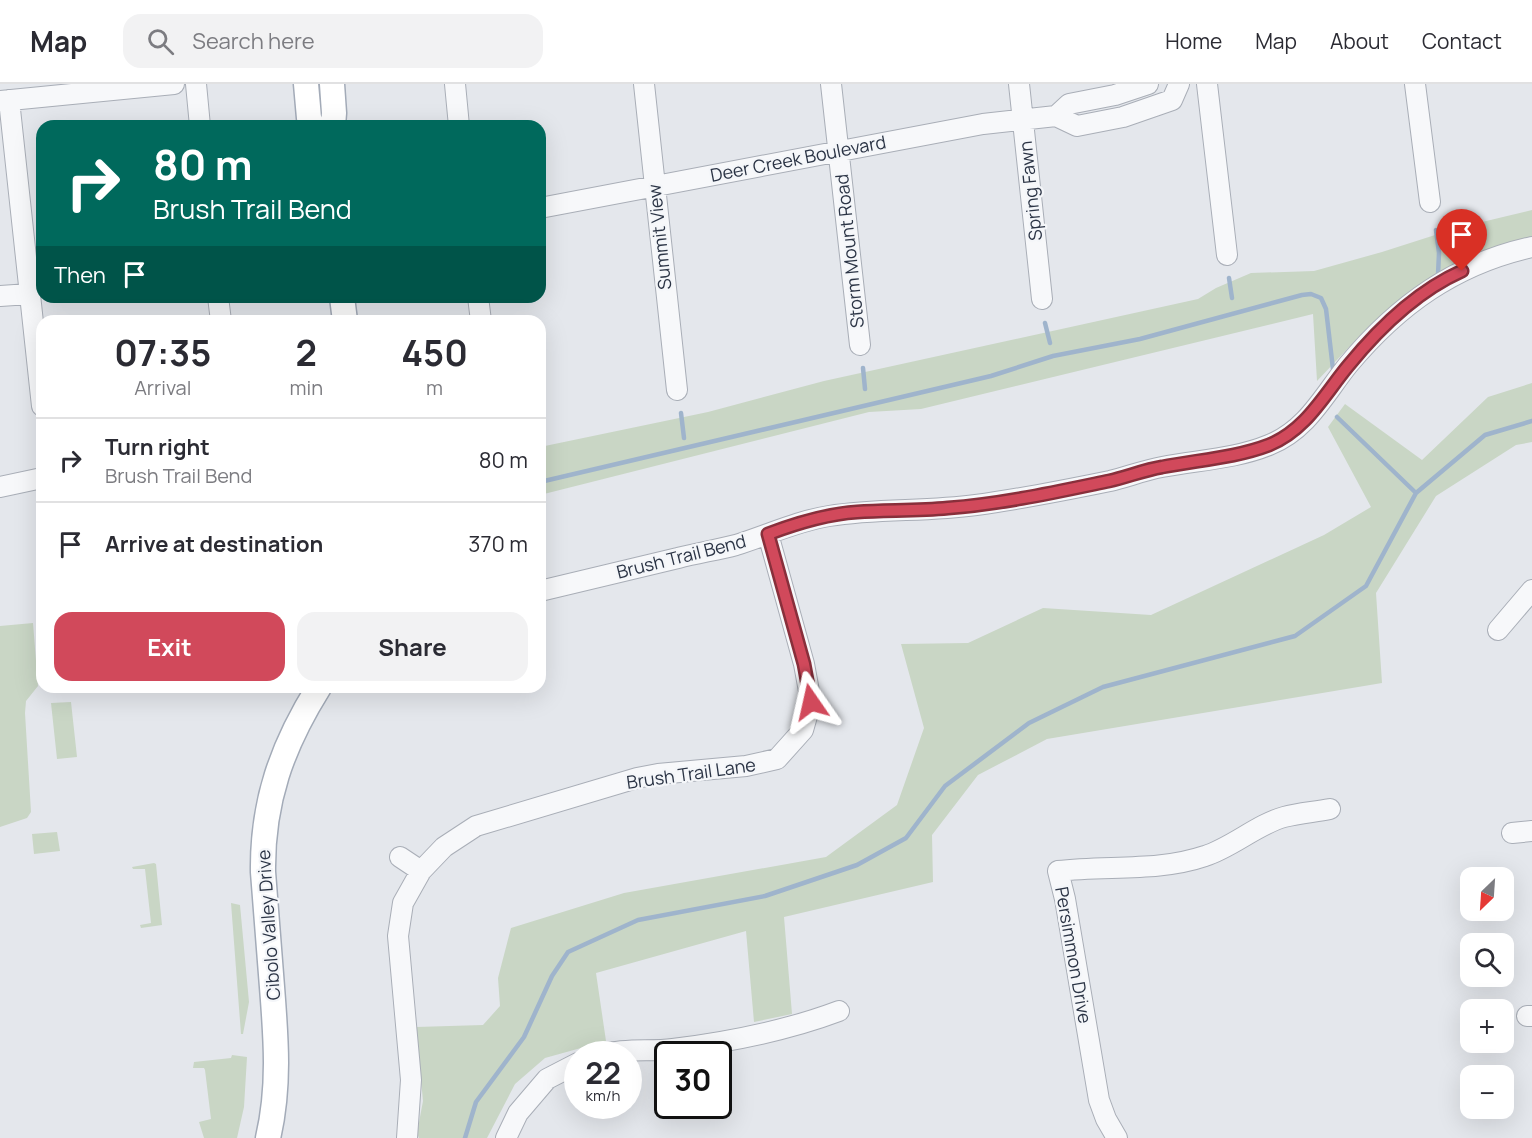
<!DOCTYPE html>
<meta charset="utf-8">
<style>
:root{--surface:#fff;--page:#f2f2f3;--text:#2b2b33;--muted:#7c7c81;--line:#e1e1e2;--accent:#d1495b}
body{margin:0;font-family:Manrope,sans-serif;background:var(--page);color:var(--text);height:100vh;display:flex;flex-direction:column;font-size:22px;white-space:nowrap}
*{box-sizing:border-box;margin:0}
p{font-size:20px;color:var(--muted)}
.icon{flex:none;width:33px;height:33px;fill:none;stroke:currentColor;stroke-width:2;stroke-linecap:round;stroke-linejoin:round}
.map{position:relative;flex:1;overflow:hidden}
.panel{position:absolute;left:36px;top:231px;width:510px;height:378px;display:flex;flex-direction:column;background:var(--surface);border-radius:18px;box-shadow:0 6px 24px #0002}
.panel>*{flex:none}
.top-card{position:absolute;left:36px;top:36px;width:510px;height:183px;border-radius:18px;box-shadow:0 6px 24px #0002;background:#00695c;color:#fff;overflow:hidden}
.needle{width:39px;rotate:205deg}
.buttons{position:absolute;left:1460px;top:783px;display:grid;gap:12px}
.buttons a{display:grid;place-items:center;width:54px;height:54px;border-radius:12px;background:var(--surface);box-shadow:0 6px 24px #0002;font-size:30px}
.speed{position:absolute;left:564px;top:957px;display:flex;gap:12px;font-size:30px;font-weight:700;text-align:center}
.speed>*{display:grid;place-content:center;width:78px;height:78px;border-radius:50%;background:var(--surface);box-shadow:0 6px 24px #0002;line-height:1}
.speed small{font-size:15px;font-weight:400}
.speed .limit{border:3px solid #111;border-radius:9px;background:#fff;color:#111}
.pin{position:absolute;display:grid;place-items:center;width:51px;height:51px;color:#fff;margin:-62px -26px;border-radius:50% 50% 50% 0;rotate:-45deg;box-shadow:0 0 6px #0007}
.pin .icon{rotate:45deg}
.me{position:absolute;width:66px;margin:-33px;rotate:349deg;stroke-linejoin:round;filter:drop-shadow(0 0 4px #0008)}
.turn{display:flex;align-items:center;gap:21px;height:126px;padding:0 18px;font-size:27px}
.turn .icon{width:78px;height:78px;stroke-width:2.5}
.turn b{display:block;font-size:42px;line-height:51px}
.then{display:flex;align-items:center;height:57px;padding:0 18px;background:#0003;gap:12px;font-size:22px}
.eta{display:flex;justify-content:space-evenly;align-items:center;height:102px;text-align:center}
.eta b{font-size:36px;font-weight:700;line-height:42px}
.cta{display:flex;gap:12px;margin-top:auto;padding:12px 18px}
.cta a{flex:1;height:69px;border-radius:18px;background:var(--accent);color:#fff;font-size:24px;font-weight:700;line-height:69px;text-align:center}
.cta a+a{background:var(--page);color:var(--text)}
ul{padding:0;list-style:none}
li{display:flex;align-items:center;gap:18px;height:84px;padding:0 18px;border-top:2px solid var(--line)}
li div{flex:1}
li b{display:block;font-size:22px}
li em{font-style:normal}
header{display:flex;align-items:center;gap:36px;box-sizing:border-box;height:84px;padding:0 30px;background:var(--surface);border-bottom:2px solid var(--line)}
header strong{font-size:28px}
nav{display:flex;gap:33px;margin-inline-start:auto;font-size:21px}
.search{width:420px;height:54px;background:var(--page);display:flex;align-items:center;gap:15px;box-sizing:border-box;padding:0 21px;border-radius:18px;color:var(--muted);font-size:22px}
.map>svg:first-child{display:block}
.green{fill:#c9d6c5}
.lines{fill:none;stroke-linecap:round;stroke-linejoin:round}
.stream{stroke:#9fb4cc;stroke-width:4.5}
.minor-casing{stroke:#a9aeb7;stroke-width:22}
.major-casing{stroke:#a3abb8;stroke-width:27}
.minor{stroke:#f7f8fa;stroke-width:20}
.major{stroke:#fff;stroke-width:24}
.route-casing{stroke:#882f3b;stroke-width:15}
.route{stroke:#d1495b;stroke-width:10}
.labels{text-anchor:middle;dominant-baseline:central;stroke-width:4.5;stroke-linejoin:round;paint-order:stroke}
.street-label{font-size:18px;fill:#2b3445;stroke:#f4f6f9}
</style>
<header>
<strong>Map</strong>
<div class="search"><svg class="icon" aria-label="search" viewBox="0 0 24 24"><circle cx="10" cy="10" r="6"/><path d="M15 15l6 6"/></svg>Search here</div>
<nav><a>Home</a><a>Map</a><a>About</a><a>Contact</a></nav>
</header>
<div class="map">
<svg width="1532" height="1054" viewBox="0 0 1532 1054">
<rect width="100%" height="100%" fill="#e4e7ec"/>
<path class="green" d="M 1532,126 L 1532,159 L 1467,176 L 1412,205 L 1369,242 L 1317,297 L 1313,230 L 921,325 L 869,328 L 540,411 L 540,363 L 708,328 L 824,297 L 1198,215 L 1216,204 L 1251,189 L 1314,187 L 1382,168 L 1457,144 Z
M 1532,299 L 1532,358 L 1516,361 L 1436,412 L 1376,509 L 1382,599 L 1047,655 L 978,691 L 932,751 L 933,798 L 784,833 L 792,930 L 754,938 L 746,847 L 596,889 L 606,957 L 545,974 L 515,1000 L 487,1054 L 419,1054 L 417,1049 L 423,1017 L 416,943 L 483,941 L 500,922 L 498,894 L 511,844 L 624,809 L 826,773 L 897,721 L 924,644 L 901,560 L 968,559 L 1043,524 L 1151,531 L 1324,451 L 1371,423 L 1328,343 L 1345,320 L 1422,376 L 1488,313 Z
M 33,539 L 38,602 L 26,617 L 25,629 L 31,728 L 27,734 L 0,743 L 0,542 Z
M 71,618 L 77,673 L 57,675 L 51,619 Z
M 57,748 L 60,767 L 34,770 L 32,750 Z
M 154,779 L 156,780 L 162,841 L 141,844 L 140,841 L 151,839 L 145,785 L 133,785 L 132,783 Z
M 231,819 L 240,821 L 249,918 L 243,950 L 241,950 Z
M 232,971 L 247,973 L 244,1023 L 237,1054 L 204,1054 L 199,1038 L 211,1035 L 205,986 L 204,984 L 193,984 L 194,978 L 231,974 Z"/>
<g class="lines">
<path class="stream" d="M 1436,146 L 1439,169 L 1438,191
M 1229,194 L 1232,214
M 1045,239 L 1050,259
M 863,284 L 865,305
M 681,329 L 684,354
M 1337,333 L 1416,409
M 540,398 L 991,292 L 1053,272 L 1140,255 L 1302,211 L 1311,210 L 1321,214 L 1326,225 L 1333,285
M 465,1054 L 476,1018 L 524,953 L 552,892 L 568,868 L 638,836 L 765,812 L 857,781 L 906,754 L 945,702 L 1029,639 L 1103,603 L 1295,552 L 1366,502 L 1416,409 L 1485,351 L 1532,337"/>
<defs>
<path id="minor" d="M 196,0 L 200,42
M 455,0 L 459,42
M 644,0 L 677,306
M 831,0 L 860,261
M 1019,0 L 1042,215
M 1207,0 L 1227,171
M 1415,0 L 1430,118
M 9,16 L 42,322
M 0,17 L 174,0
M 1056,32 L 1069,20 L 1115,11 L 1148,0
M 540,124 L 983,40 L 1056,32 L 1077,42 L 1123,33 L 1172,16 L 1179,0
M 0,212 L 29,210
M 218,213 L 221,237
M 478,213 L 481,237
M 0,403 L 42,394
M 540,507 C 586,496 632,485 678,474 C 697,469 717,466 736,461 C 768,451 797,437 829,432 C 878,424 927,428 976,421 C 1021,415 1066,406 1110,397 C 1127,393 1145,386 1162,383 C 1198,376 1235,375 1269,361 C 1307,346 1324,311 1348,281 C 1398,221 1455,180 1532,163
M 1498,546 L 1532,506
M 1512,749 L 1532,747
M 400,773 L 421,787
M 1527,932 L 1532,932
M 605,970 C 627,964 651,968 673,965 C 729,958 786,947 839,927
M 407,1054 L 411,996 L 398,852 L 403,819 L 421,787 L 444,763 L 476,742 L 637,694 L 658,690 L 746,682 L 777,675 L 803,646 L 811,618 L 804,580 L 768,450
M 506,1054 L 518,1029 L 547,995 L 578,979
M 1117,1054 L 1106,1035 L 1099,1016 L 1065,815 L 1058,787 C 1107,781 1158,788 1205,772 C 1231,764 1258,740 1284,733 C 1299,729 1315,728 1330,725"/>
<path id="major" d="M 306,0 L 309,34 L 312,42
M 332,0 L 334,29 L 333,42
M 342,213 L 345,237
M 268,1054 C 280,1003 276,954 272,903 C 269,864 266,826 263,788 C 262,718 282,662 319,603"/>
</defs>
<use href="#minor" class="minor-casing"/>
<use href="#major" class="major-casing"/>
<use href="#minor" class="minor"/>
<use href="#major" class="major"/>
</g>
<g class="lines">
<defs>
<path id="route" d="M 811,618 L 804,580 L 768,450 C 797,439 826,430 857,428 C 887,426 917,427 948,424 C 1002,420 1056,408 1109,397 C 1127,393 1144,386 1162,383 C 1197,376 1235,374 1269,361 C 1306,346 1324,311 1348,282 C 1379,244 1417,207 1462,187"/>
</defs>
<use href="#route" class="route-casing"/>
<use href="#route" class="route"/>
</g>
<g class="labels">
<g class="street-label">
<text transform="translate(798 74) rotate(-11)">Deer Creek Boulevard</text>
<text transform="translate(1030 107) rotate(-96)">Spring Fawn</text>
<text transform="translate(659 153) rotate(-96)">Summit View</text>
<text transform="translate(849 167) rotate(-96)">Storm Mount Road</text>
<text transform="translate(681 472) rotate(-14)">Brush Trail Bend</text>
<text transform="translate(691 689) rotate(-8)">Brush Trail Lane</text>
<text transform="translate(268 841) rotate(-94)">Cibolo Valley Drive</text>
<text transform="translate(1074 871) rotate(80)">Persimmon Drive</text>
</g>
</g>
</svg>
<div class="buttons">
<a><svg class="needle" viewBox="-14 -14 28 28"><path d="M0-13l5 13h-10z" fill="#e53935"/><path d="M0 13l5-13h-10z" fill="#7c7c81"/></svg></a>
<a><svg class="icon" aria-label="search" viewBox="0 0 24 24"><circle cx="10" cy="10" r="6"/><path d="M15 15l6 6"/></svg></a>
<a>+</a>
<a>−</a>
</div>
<div class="speed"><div>22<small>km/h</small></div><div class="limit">30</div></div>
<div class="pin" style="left:1462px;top:187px;background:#d93025"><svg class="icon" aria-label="arrive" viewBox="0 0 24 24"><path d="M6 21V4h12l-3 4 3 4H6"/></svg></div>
<svg class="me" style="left:811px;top:618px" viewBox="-20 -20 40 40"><path d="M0-17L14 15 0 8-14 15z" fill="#d1495b" stroke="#fff" stroke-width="4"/></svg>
<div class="top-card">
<div class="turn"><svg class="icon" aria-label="right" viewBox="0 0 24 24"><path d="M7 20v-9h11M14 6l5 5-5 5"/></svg><div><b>80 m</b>Brush Trail Bend</div></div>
<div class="then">Then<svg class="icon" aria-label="arrive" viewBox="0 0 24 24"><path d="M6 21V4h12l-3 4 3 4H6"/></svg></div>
</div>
<section class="panel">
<div class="eta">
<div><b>07:35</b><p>Arrival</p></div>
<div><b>2</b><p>min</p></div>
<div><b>450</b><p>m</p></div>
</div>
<ul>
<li><svg class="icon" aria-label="right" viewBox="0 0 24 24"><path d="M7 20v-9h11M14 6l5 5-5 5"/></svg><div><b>Turn right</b><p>Brush Trail Bend</p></div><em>80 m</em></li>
<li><svg class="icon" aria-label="arrive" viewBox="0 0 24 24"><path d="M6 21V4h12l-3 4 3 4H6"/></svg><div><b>Arrive at destination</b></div><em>370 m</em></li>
</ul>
<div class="cta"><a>Exit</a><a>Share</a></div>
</section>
</div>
